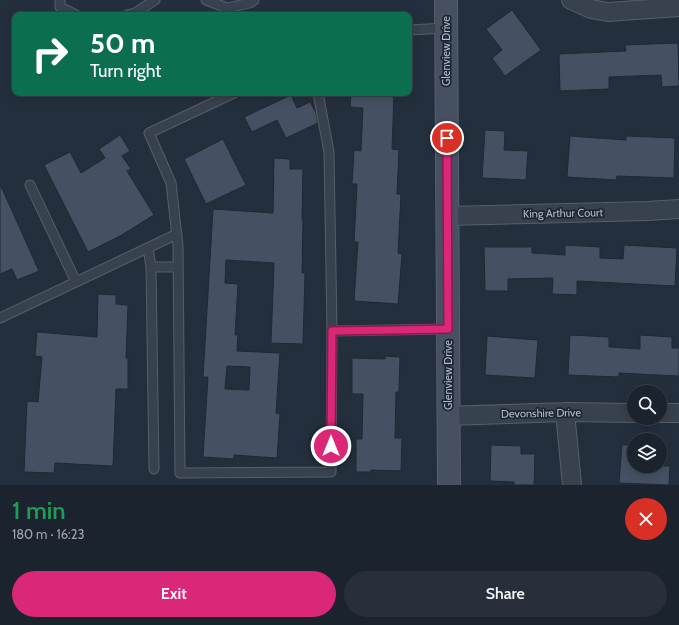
<!DOCTYPE html>
<meta charset="utf-8">
<style>
:root{--surface:#1b232e;--page:#282f3a;--text:#f1f3f6;--muted:#a0a4aa;--line:#39404a;--accent:#db2777}
body{margin:0;font-family:Cabin,sans-serif;background:var(--page);color:var(--text);height:100vh;display:flex;flex-direction:column;font-size:15px;white-space:nowrap}
*{box-sizing:border-box;margin:0}
p{font-size:13px;color:var(--muted)}
.icon{flex:none;width:22px;height:22px;fill:none;stroke:currentColor;stroke-width:2;stroke-linecap:round;stroke-linejoin:round}
.map{position:relative;height:485px;overflow:hidden}
.details{display:flex;flex-direction:column;background:var(--surface);flex:1}
.details>*{flex:none}
.guide{position:absolute;left:12px;top:12px;width:400px;height:84px;border-radius:8px;box-shadow:0 2px 10px #0003,0 0 0 1px var(--line);background:#0b6e4f;color:#fff;overflow:hidden}
.fabs{position:absolute;left:627px;top:385px;display:grid;gap:8px}
.fabs a{display:grid;place-items:center;width:40px;height:40px;border-radius:50%;background:var(--surface);box-shadow:0 2px 10px #0003,0 0 0 1px var(--line);font-size:20px}
.pin{position:absolute;display:grid;place-items:center;width:34px;height:34px;color:#fff;margin:-17px;border:2px solid #fff;border-radius:50%;box-shadow:0 1px 4px #0007}
.me{position:absolute;width:44px;margin:-22px;rotate:0deg;stroke-linejoin:round;filter:drop-shadow(0 0 3px #0008)}
.turn{display:flex;align-items:center;gap:14px;height:84px;padding:0 12px;font-size:18px}
.turn .icon{width:52px;height:52px;stroke-width:2.5}
.turn b{display:block;font-size:28px;line-height:34px}
.round{display:grid;place-items:center;flex:none;width:42px;height:42px;border-radius:21px;background:var(--page)}
.summary{display:flex;align-items:center;justify-content:space-between;height:68px;padding:0 12px}
h1{font-size:24px;font-weight:600;line-height:30px;color:#1e9e55}
.action{display:flex;gap:8px;margin-top:auto;padding:8px 12px}
.action a{flex:1;height:46px;border-radius:24px;background:var(--accent);color:#fff;font-size:16px;font-weight:600;line-height:46px;text-align:center}
.action a+a{background:var(--page);color:var(--text)}
.map>svg:first-child{display:block}
.building{fill:#455162;stroke:#1f2835;fill-rule:evenodd}
.lines{fill:none;stroke-linecap:round;stroke-linejoin:round}
.service-casing{stroke:#565f6c;stroke-width:11}
.minor-casing{stroke:#565f6c;stroke-width:20}
.secondary-casing{stroke:#565f6c;stroke-width:24}
.service{stroke:#38414e;stroke-width:9}
.minor{stroke:#38414e;stroke-width:18}
.secondary{stroke:#465061;stroke-width:22}
.route-casing{stroke:#8e194d;stroke-width:10}
.route{stroke:#db2777;stroke-width:7}
.labels{text-anchor:middle;dominant-baseline:central;stroke-width:3.5;stroke-linejoin:round;paint-order:stroke}
.street-label{font-size:11px;fill:#b4bcc9;stroke:#1d2633}
</style>
<div class="map">
<svg width="679" height="485" viewBox="0 0 679 485">
<rect width="100%" height="100%" fill="#242f3e"/>
<path class="building" d="M 512,10 L 541,50 L 505,76 L 492,58 L 502,50 L 486,29 Z
M 678,43 L 679,86 L 662,87 L 661,75 L 609,77 L 609,89 L 560,91 L 559,54 L 626,51 L 625,45 Z
M 351,93 L 394,93 L 392,149 L 399,150 L 397,194 L 401,194 L 398,253 L 402,254 L 398,304 L 354,301 L 358,242 L 354,242 L 357,184 L 352,184 L 354,150 L 361,151 L 363,108 L 350,107 Z
M 291,95 L 297,108 L 310,102 L 316,113 L 318,123 L 286,138 L 277,120 L 252,132 L 244,117 Z
M 485,130 L 505,131 L 504,150 L 528,151 L 526,180 L 482,178 Z
M 120,135 L 130,151 L 122,156 L 131,169 L 127,171 L 154,215 L 120,236 L 88,252 L 44,165 L 70,152 L 81,173 L 105,158 L 99,149 Z
M 570,136 L 626,140 L 626,136 L 675,138 L 674,178 L 617,176 L 616,180 L 567,177 Z
M 223,139 L 246,185 L 206,204 L 184,159 Z
M 274,158 L 290,159 L 290,169 L 303,169 L 302,219 L 303,220 L 302,273 L 305,273 L 303,344 L 271,343 L 274,263 L 226,260 L 225,283 L 238,284 L 235,335 L 238,335 L 237,351 L 280,353 L 276,413 L 280,414 L 277,458 L 234,455 L 234,459 L 203,457 L 208,377 L 203,377 L 213,209 L 273,213 ZM 227,366 L 250,367 L 249,390 L 225,389 Z
M 0,184 L 39,271 L 17,280 L 12,269 L 0,274 Z
M 565,245 L 600,247 L 600,258 L 623,259 L 624,245 L 677,248 L 675,286 L 577,281 L 577,295 L 552,294 L 553,278 L 508,279 L 508,291 L 485,291 L 484,247 L 532,247 L 532,253 L 565,255 Z
M 98,294 L 116,295 L 116,304 L 128,305 L 126,358 L 128,358 L 128,389 L 116,389 L 113,466 L 55,463 L 54,473 L 24,472 L 27,401 L 38,402 L 42,357 L 35,356 L 37,332 L 97,337 Z
M 570,335 L 609,337 L 609,347 L 640,349 L 640,335 L 672,337 L 672,348 L 679,348 L 679,376 L 619,373 L 619,377 L 568,375 Z
M 487,336 L 538,340 L 535,378 L 485,375 Z
M 385,356 L 400,357 L 399,392 L 396,392 L 395,438 L 402,438 L 401,471 L 371,470 L 371,472 L 356,472 L 356,439 L 362,439 L 363,394 L 352,394 L 352,358 L 385,359 Z
M 491,445 L 521,446 L 521,454 L 535,454 L 534,485 L 514,485 L 514,482 L 490,481 Z
M 622,445 L 634,445 L 634,466 L 670,466 L 669,485 L 619,483 Z"/>
<g class="lines">
<defs>
<path id="service" d="M 60,0 L 60,7 L 76,15
M 206,0 L 227,8 L 250,3 L 254,0
M 127,15 L 135,13 L 155,0
M 409,30 L 446,28
M 234,93 L 149,133 L 171,183 L 178,246 L 180,473 L 331,472 L 332,331 L 448,329
M 318,93 L 329,152 L 332,331
M 30,185 L 76,282
M 148,248 L 151,267 L 154,469
M 151,267 L 178,267
M 0,318 L 177,234"/>
<path id="minor" d="M 571,0 L 591,9 L 608,12 L 679,7
M 447,216 L 647,211 L 679,209
M 565,412 L 572,485
M 660,413 L 679,413
M 448,416 L 565,412 L 634,413"/>
<path id="secondary" d="M 446,0 L 449,485"/>
</defs>
<use href="#service" class="service-casing"/>
<use href="#minor" class="minor-casing"/>
<use href="#secondary" class="secondary-casing"/>
<use href="#service" class="service"/>
<use href="#minor" class="minor"/>
<use href="#secondary" class="secondary"/>
</g>
<g class="lines">
<defs>
<path id="route" d="M 331,446 L 332,331 L 448,329 L 447,138"/>
</defs>
<use href="#route" class="route-casing"/>
<use href="#route" class="route"/>
</g>
<g class="labels">
<g class="street-label">
<text transform="translate(446 51) rotate(-90)">Glenview Drive</text>
<text transform="translate(563 213) rotate(-1)">King Arthur Court</text>
<text transform="translate(448 375) rotate(-90)">Glenview Drive</text>
<text transform="translate(541 413) rotate(-1)">Devonshire Drive</text>
</g>
</g>
</svg>
<div class="fabs">
<a><svg class="icon" aria-label="search" viewBox="0 0 24 24"><circle cx="10" cy="10" r="6"/><path d="M15 15l6 6"/></svg></a>
<a><svg class="icon" aria-label="layers" viewBox="0 0 24 24"><path d="M12 4l9 5-9 5-9-5zM3 14l9 5 9-5"/></svg></a>
</div>
<div class="pin" style="left:447px;top:138px;background:#d93025"><svg class="icon" aria-label="arrive" viewBox="0 0 24 24"><path d="M6 21V4h12l-3 4 3 4H6"/></svg></div>
<svg class="me" style="left:331px;top:446px" viewBox="-20 -20 40 40"><circle r="17" fill="#db2777" stroke="#fff" stroke-width="3"/><path d="M0-11L8 9 0 5-8 9z" fill="#fff"/></svg>
<div class="guide">
<div class="turn"><svg class="icon" aria-label="right" viewBox="0 0 24 24"><path d="M7 20v-9h11M14 6l5 5-5 5"/></svg><div><b>50 m</b>Turn right</div></div>
</div>
</div>
<section class="details">
<div class="summary"><div><h1>1 min</h1><p>180 m · 16:23</p></div><a class="round" style="background:#d93025;color:#fff"><svg class="icon" aria-label="close" viewBox="0 0 24 24"><path d="M6 6l12 12M18 6L6 18"/></svg></a></div>
<div class="action"><a>Exit</a><a>Share</a></div>
</section>
